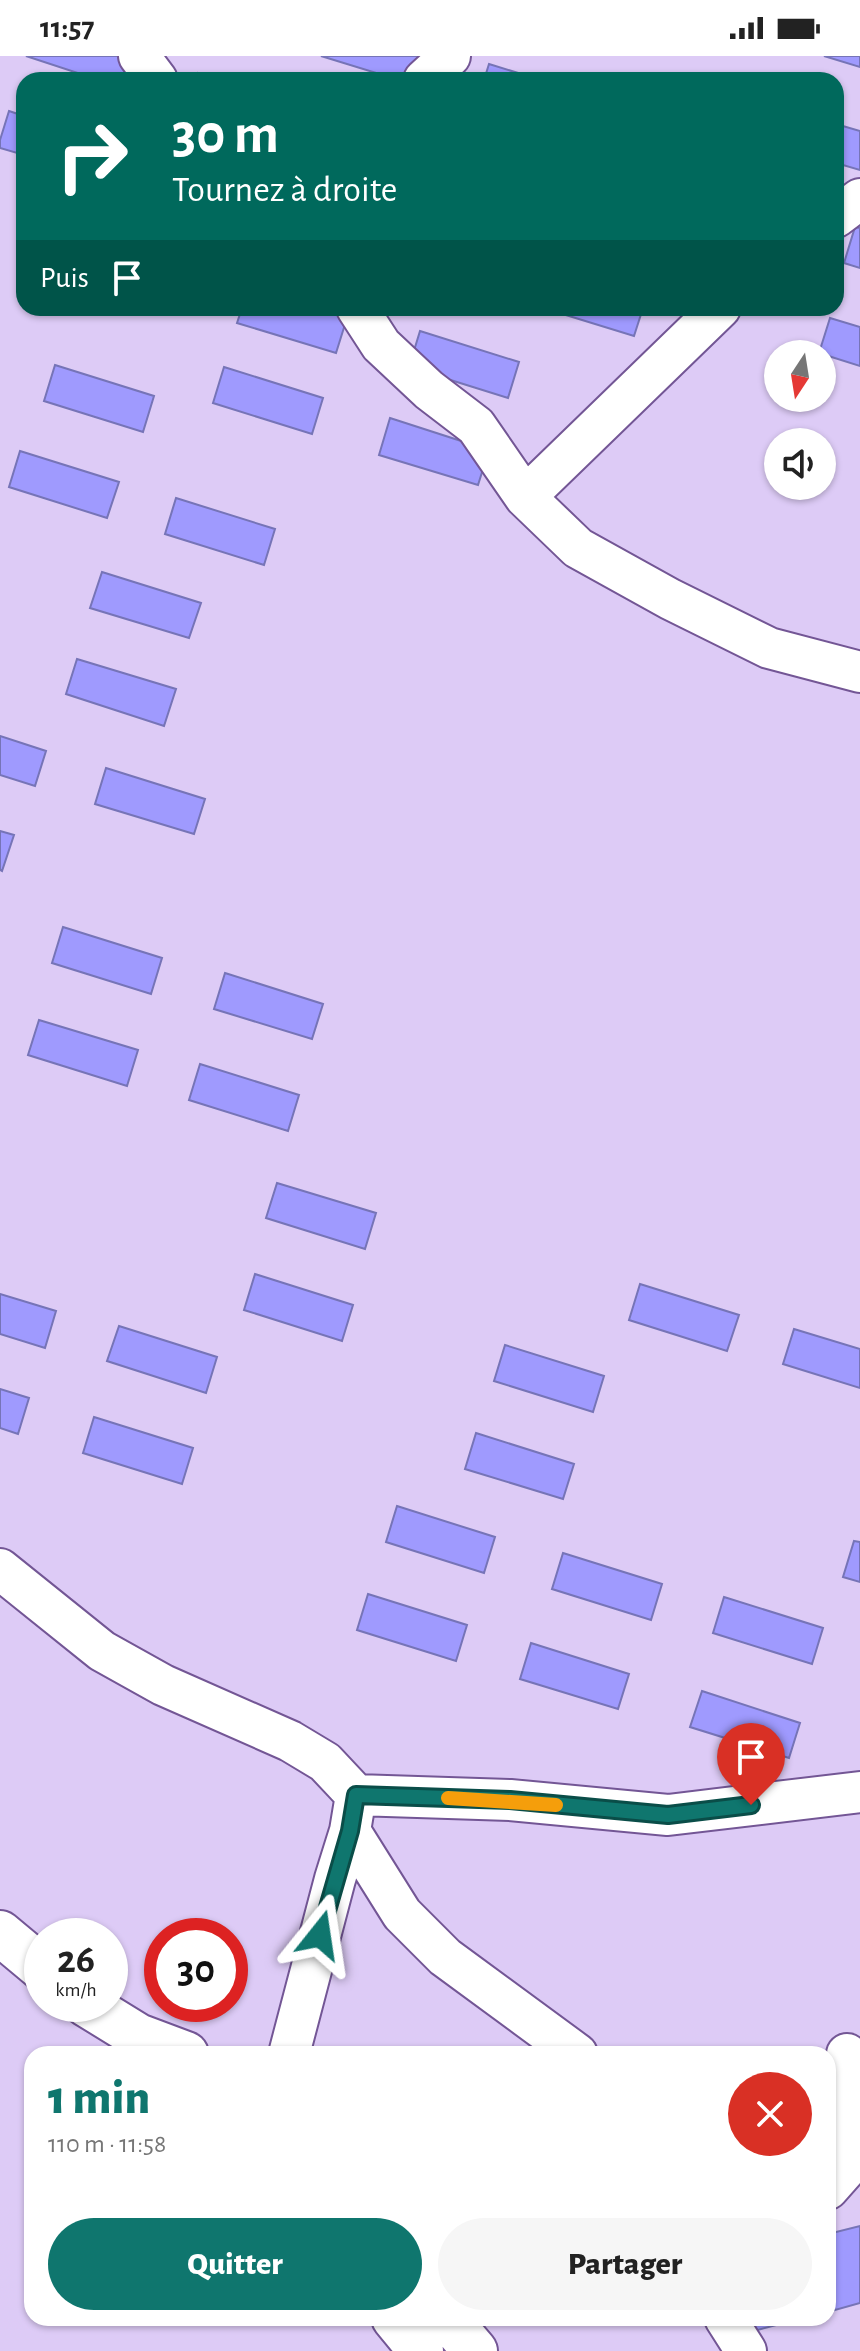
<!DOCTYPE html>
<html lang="fr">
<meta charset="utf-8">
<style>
:root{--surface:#fff;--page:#f6f6f6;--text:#222;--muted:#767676;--accent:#0f766e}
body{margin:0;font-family:"Alegreya Sans",sans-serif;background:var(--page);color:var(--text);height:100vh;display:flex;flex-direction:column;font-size:30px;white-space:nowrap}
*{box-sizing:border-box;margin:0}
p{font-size:26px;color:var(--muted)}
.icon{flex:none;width:44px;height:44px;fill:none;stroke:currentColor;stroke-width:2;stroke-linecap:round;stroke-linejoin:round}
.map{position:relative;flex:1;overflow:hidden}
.panel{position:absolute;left:24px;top:1990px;width:812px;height:280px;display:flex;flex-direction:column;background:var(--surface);border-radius:24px;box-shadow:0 2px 6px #0004}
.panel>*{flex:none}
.hud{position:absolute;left:16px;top:16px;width:828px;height:244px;border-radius:24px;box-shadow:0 2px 6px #0004;background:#00695c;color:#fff;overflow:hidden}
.needle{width:52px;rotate:192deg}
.buttons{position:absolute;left:764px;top:284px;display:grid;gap:16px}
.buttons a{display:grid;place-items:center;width:72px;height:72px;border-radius:50%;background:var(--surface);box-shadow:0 2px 6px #0004;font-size:40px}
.speed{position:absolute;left:24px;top:1862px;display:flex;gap:16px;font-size:40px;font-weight:700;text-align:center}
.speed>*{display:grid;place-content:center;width:104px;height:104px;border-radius:50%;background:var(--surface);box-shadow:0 2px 6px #0004;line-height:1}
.speed small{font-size:20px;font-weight:400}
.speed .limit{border:12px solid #d22;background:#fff;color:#111}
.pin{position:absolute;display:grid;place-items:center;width:68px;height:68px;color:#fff;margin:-82px -34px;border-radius:50% 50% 50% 0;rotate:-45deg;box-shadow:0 0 8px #0007}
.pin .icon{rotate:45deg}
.me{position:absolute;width:88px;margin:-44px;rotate:15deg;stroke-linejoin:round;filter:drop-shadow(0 0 6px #0008)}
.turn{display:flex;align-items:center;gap:28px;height:168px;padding:0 24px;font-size:36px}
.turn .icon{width:104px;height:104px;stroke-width:2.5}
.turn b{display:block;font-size:56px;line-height:68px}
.then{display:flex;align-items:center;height:76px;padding:0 24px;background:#0003;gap:16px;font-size:30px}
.round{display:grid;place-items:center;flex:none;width:84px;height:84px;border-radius:42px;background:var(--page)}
.summary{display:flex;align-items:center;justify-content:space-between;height:136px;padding:0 24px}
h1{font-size:48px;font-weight:800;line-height:60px;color:var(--accent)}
.primary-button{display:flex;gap:16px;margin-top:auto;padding:16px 24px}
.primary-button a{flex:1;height:92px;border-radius:48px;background:var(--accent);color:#fff;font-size:32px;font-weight:800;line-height:92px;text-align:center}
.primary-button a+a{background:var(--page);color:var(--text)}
.status{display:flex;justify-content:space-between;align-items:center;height:56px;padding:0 40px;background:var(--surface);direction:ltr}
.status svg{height:22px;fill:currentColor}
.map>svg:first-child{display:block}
.building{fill:#9f9afe;stroke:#7674b7;stroke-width:2}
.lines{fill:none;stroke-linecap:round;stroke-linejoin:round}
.minor-casing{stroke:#735695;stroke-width:44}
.tertiary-casing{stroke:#735695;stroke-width:48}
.minor{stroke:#fff;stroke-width:40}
.tertiary{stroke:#fff;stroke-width:44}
.route-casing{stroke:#0a4d48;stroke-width:20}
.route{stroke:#0f766e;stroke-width:14}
.slow{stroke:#f59e0b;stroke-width:14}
</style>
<div class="status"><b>11:57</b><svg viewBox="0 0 49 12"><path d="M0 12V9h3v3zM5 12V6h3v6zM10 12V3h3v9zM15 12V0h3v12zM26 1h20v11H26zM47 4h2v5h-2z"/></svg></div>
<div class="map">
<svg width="860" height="2295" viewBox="0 0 860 2295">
<rect width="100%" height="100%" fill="#ddcbf6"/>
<path class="building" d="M 26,0 L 134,0 L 126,24 L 99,24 Z
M 321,0 L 423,0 L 415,24 L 399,24 Z
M 824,0 L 860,0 L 860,11 Z
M 489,8 L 541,24 L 484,24 Z
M 198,17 L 219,24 L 196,24 Z
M 9,55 L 24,60 L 24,99 L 0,92 L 0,84 Z
M 836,68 L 860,75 L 860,114 L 836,107 Z
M 855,171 L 860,172 L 860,212 L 844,207 Z
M 242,252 L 316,252 L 347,262 L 336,297 L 237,267 Z
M 543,252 L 643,252 L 634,280 Z
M 830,262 L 860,271 L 860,310 L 819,297 Z
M 420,275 L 519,306 L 508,342 L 409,311 Z
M 55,309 L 154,340 L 143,376 L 44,345 Z
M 224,311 L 323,342 L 312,378 L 213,347 Z
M 390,362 L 489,394 L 478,429 L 379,399 Z
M 20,395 L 119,426 L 107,462 L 9,431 Z
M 176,442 L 275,473 L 264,509 L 165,478 Z
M 102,516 L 201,547 L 189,582 L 90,552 Z
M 77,603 L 176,633 L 164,670 L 66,638 Z
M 0,680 L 46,695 L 35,730 L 0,719 Z
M 106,712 L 205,743 L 194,778 L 95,748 Z
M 0,775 L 14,779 L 2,815 L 0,814 Z
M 63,871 L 162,902 L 151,938 L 52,907 Z
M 225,917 L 323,948 L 312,983 L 214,953 Z
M 39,964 L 138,994 L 127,1030 L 28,999 Z
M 200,1008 L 299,1039 L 288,1075 L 189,1044 Z
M 277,1127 L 376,1157 L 365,1193 L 266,1162 Z
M 255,1218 L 353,1249 L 342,1285 L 244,1254 Z
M 640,1228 L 739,1259 L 727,1295 L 629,1264 Z
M 0,1238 L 56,1255 L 45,1292 L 0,1278 Z
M 119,1270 L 217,1301 L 206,1337 L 107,1305 Z
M 794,1273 L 860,1293 L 860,1332 L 783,1308 Z
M 505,1289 L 604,1320 L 593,1356 L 494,1325 Z
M 0,1333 L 29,1342 L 18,1378 L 0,1372 Z
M 94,1361 L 193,1392 L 182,1428 L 83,1397 Z
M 476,1377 L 574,1408 L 563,1443 L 465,1413 Z
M 397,1450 L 495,1481 L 484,1517 L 386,1486 Z
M 854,1485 L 860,1486 L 860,1526 L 843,1521 Z
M 563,1497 L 662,1528 L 651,1564 L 552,1533 Z
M 368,1538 L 467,1569 L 456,1605 L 357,1574 Z
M 724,1541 L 823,1572 L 812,1608 L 713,1577 Z
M 531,1587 L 629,1618 L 618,1653 L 520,1623 Z
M 702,1635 L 800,1667 L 789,1702 L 690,1671 Z
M 860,2170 L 860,2247 L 828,2256 L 828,2178 Z
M 747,2262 L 803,2262 L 750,2276 Z"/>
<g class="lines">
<defs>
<path id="minor" d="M 139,0 L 157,24
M 424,24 L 450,0
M 836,161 L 860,143
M 357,252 L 381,289 L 429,334 L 476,370 L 525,441 L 578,492 L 670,543 L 769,592 L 860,616
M 525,441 L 720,252
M 0,1513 L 102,1595 L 163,1629 L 290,1685 L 325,1706 L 356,1739 L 350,1775 L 335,1823 L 289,1998
M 356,1739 L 510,1744 L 668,1759 L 860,1736
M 350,1775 L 402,1858 L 445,1901 L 577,1998
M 828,2133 L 850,2108 L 856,2054 L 847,1998
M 725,2262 L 746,2295"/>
<path id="tertiary" d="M 0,1877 L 42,1912
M 86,1948 L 138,1980 L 186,1998
M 394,2262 L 421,2295
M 447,2262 L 475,2295"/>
</defs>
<use href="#minor" class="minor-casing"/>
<use href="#tertiary" class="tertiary-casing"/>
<use href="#minor" class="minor"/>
<use href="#tertiary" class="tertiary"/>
</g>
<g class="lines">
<defs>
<path id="route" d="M 320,1879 L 350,1775 L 356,1739 L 510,1744 L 668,1759 L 751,1749"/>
</defs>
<use href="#route" class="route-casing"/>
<use href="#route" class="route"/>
<path class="slow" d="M 448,1742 L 556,1749"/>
</g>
</svg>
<div class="buttons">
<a><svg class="needle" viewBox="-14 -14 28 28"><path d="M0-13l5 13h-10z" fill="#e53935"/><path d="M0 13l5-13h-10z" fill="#767676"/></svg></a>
<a><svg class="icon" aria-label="sound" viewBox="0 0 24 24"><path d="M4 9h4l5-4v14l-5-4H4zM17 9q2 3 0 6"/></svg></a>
</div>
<div class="speed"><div>26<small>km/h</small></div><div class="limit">30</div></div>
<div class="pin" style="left:751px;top:1749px;background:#d93025"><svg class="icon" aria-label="arrive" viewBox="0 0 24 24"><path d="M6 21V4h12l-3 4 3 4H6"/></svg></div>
<svg class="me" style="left:320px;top:1879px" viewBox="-20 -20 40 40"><path d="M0-17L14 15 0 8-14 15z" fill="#0f766e" stroke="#fff" stroke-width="4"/></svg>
<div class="hud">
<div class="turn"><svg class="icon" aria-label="right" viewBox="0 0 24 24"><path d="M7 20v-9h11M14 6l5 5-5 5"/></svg><div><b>30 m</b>Tournez à droite</div></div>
<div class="then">Puis<svg class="icon" aria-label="arrive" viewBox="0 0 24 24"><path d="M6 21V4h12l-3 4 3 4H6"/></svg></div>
</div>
<section class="panel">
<div class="summary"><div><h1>1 min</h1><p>110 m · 11:58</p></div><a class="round" style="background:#d93025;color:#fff"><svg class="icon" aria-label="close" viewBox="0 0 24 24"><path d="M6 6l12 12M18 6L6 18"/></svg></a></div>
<div class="primary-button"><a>Quitter</a><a>Partager</a></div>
</section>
</div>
